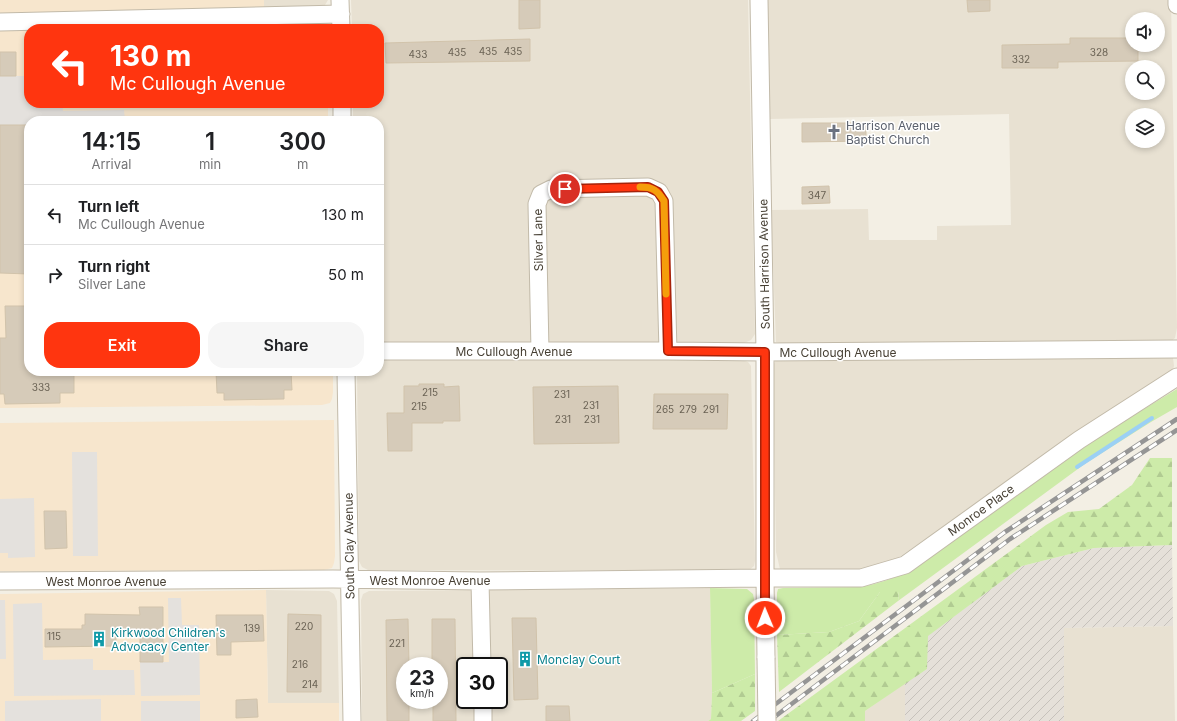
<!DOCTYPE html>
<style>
:root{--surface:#fff;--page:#f6f6f6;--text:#202124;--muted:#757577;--line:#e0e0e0;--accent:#ff350f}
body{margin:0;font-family:Inter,sans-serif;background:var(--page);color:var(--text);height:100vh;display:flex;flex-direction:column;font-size:15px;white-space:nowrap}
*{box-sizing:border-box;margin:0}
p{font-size:13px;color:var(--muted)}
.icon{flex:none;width:22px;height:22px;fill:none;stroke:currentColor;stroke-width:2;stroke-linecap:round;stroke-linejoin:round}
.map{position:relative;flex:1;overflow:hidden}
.side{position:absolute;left:24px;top:116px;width:360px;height:260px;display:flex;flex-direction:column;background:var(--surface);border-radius:16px;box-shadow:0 2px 6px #0003}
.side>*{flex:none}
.hud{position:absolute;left:24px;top:24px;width:360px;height:84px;border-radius:16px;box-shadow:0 2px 6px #0003;background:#ff350f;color:#fff;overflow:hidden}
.controls{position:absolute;left:1125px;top:12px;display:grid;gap:8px}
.controls a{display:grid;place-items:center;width:40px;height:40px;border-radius:50%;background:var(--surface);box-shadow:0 2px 6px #0003;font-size:20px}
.speed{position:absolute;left:396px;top:657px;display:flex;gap:8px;font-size:20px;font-weight:700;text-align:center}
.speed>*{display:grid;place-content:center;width:52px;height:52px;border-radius:50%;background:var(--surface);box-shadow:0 2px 6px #0003;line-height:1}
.speed small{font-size:10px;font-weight:400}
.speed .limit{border:2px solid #111;border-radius:6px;background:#fff;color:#111}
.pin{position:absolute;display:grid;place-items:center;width:34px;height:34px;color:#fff;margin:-17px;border:2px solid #fff;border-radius:50%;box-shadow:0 1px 4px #0007}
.me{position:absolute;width:44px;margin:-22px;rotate:359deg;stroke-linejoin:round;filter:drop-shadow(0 0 3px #0008)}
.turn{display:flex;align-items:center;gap:14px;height:84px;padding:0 20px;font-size:18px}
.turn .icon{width:52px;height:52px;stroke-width:2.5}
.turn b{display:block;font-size:28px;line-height:34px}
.eta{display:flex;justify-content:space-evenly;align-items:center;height:68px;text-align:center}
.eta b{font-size:24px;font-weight:600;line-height:28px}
.button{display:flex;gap:8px;margin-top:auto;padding:8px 20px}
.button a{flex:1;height:46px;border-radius:16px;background:var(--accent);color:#fff;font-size:16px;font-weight:600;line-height:46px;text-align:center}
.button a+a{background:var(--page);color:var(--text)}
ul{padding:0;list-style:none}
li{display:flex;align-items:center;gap:12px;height:60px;padding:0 20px;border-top:1px solid var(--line)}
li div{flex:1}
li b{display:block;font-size:15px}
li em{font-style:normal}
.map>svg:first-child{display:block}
.residential{fill:#e8e1d2;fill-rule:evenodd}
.commercial{fill:#f7e6cd}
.industrial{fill:url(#industrial-furrows)}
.grass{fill:#cdeba9}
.forest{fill:url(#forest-firs)}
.parking{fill:#e4e1dd}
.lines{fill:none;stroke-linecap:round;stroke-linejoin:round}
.stream{stroke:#9bd0f5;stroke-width:4}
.building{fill:#d6cbb9;stroke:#d1c3ab}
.minor-casing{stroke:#c2baa9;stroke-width:19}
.minor{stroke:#fff;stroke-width:17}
.rail-casing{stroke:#959595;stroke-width:4.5}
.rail{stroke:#fff;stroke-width:3;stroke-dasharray:9;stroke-linecap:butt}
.minor-bridge-casing{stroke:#c2baa9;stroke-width:19;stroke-linecap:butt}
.minor-bridge{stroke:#fff;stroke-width:17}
.route-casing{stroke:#a6220a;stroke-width:10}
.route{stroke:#ff350f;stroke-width:7}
.slow{stroke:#f59e0b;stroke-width:7}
.labels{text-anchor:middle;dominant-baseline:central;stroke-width:3;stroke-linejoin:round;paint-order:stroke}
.number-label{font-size:10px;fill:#6a6254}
.worship-label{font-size:12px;fill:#5b616d;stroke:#fff;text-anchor:start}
.street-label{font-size:12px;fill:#463f33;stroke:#fff}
.culture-label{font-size:12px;fill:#0d838f;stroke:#fff;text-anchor:start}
</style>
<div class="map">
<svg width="1177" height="721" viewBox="0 0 1177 721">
<defs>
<pattern id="industrial-furrows" width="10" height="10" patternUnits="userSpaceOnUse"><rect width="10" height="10" fill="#e5e0d9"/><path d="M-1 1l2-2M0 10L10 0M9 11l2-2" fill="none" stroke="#c6c1bb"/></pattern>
<pattern id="forest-firs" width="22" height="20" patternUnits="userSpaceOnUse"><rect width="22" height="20" fill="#cdeba9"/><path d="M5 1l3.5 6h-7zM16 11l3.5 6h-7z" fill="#b1cb92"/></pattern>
</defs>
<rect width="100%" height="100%" fill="#f3efe4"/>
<path class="residential" d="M 264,0 L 328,0 L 325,5 L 319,8 L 264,9 Z
M 351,0 L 748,0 L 755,334 L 751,340 L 744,343 L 463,345 L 379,343 L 379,121 L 353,121 L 353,103 L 379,103 L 379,29 L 352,29 Z
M 767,0 L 1171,0 L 1177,328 L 1175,338 L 1171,341 L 781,343 L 776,342 L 771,210 L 868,209 L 869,240 L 937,240 L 937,226 L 1011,225 L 1009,114 L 770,119 ZM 1132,19 L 1158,19 L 1158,45 L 1132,45 ZM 1132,67 L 1158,67 L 1158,93 L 1132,93 ZM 1132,115 L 1158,115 L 1158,141 L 1132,141 Z
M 1169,355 L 1173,358 L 1174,366 L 1172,372 L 1052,452 L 895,560 L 856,571 L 785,571 L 780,569 L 776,552 L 773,366 L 776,360 Z
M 379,360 L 742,360 L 748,362 L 751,366 L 755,561 L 754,566 L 748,571 L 368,570 L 362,567 L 359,561 L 357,371 L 379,371 Z
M 710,588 L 712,693 L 711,719 L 708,721 L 362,721 L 361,600 L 363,594 L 369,591 ZM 405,666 L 439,666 L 439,700 L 405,700 ZM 465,666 L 499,666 L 499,700 L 465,700 Z
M 266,590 L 329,591 L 334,594 L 337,601 L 339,703 L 268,703 Z
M 1173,626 L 1175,721 L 1064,721 L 1064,628 Z
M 905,683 L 905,721 L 865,721 L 865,711 Z"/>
<path class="commercial" d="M 0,0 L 264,0 L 264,9 L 0,15 Z
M 317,25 L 323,29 L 114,29 Z
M 0,31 L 29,31 L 29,103 L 328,103 L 328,121 L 29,121 L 29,371 L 333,371 L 333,392 L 332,399 L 330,403 L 322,405 L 0,408 Z
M 334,420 L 335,556 L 334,563 L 332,568 L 324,570 L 0,571 L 0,423 Z
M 266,590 L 268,703 L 339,703 L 339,721 L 0,721 L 0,594 Z"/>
<path class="industrial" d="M 1172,545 L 1173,626 L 1064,628 L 1064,721 L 905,721 L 905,683 L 927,669 L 927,636 L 1022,566 L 1094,548 Z"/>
<path class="grass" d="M 1177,389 L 1177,407 L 1151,422 L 1086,463 L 898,601 L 899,592 L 880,592 L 859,621 L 829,632 L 777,635 L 777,593 L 778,589 L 783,588 L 858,587 C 873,585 886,581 899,575 L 1106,432 Z
M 710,588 L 747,589 L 753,594 L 754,599 L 755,674 L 712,693 Z"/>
<path class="forest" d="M 1150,458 L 1172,458 L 1172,545 L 1094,548 L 1022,566 L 928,636 L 927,669 L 865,711 L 865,721 L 778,721 L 1046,525 L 1068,512 L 1099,509 L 1132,485 Z
M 899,591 L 898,601 L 779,692 L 777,635 L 829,632 L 859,621 L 880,592 Z
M 755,674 L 755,711 L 741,721 L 708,721 L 711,719 L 712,693 Z"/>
<path class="parking" d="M 0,76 L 29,76 L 29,103 L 62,103 L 63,111 L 124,110 L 125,120 L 163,119 L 163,121 L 29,121 L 29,125 L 0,125 Z
M 72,452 L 97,452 L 98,556 L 73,556 Z
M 34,498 L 35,557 L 8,558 L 8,553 L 0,553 L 0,499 Z
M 168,598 L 181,598 L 182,625 L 199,625 L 200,695 L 141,696 L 140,662 L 169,662 Z
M 0,600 L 5,600 L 6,659 L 0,659 Z
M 42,603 L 43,660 L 93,659 L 93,670 L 134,670 L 135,695 L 14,696 L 13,604 Z
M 101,699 L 101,721 L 5,721 L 5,701 Z
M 141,701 L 200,701 L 200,721 L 141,721 Z"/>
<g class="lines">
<path class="stream" d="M 1077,467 L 1152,418"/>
</g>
<path class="building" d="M 519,0 L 540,0 L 540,28 L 519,29 Z
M 967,0 L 990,0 L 990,11 L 968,12 Z
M 1070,38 L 1132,38 L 1132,45 L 1138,45 L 1138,61 L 1058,62 L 1058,68 L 1002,68 L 1002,45 L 1070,44 Z
M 530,39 L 530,61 L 386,63 L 385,43 Z
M 0,52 L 16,52 L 16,76 L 0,76 Z
M 802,123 L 866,123 L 866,141 L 802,142 Z
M 0,125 L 29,125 L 29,274 L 0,273 Z
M 829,186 L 830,203 L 802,204 L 802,187 Z
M 5,306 L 29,306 L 29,371 L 74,371 L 74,393 L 60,393 L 60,403 L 5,404 L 4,394 L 0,394 L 0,338 L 6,338 Z
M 216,371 L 291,371 L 292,390 L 284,390 L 284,399 L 224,400 L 224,393 L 217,393 Z
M 419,384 L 444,384 L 444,387 L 459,386 L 460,421 L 443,421 L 443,423 L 412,423 L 412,451 L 388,451 L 387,413 L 404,413 L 404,386 L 419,386 Z
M 618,386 L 619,443 L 534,444 L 533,387 Z
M 654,394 L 728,394 L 727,429 L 653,429 Z
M 44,511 L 66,511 L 67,548 L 45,549 Z
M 139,607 L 163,607 L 163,662 L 140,662 L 140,630 L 116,631 L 116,646 L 45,647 L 45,629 L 82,629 L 82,625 L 85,625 L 85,614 L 140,615 Z
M 288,614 L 321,615 L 321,692 L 287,692 Z
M 216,615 L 263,615 L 264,641 L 231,642 L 231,655 L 217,655 Z
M 512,618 L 536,618 L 538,699 L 514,700 Z
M 408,619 L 409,666 L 405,666 L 405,700 L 409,700 L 409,721 L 387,721 L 386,620 Z
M 432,619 L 455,619 L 456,721 L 433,721 L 433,700 L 439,700 L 439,666 L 432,666 Z
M 257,699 L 258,717 L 236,718 L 236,700 Z
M 546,706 L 569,706 L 570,721 L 546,721 Z"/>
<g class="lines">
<defs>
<path id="minor" d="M 340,0 L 341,29
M 759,0 L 765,352 L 765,578 L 766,658
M 1177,0 L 1177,5
M 0,22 L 341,14
M 342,103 L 342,121
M 379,351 L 668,351 L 765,352 L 1177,349
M 540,351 L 537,204 L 541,194 L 551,189 L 648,187 L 659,192 L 664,201 L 668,351
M 346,371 L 352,721
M 0,581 L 333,579 L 480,581 L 765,578 L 861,578 L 905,565 L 1079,440 L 1177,377
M 480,581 L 482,666
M 483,700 L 483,721"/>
</defs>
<use href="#minor" class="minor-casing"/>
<use href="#minor" class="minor"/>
<defs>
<path id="rail" d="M 753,721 L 1005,532 L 1177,419
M 769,721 L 1010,539 L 1177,430"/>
</defs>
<use href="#rail" class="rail-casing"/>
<use href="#rail" class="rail"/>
<defs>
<path id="minor-bridge" d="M 766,658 L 767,721"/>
</defs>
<use href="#minor-bridge" class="minor-bridge-casing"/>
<use href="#minor-bridge" class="minor-bridge"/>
</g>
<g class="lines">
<defs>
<path id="route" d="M 565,189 L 648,187 L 658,192 L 664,201 L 668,351 L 765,352 L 765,618"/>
</defs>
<use href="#route" class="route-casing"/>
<use href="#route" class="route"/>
<path class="slow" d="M 640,187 C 653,187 657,190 664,201 L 666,294"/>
</g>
<defs>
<symbol id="church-bare" viewBox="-9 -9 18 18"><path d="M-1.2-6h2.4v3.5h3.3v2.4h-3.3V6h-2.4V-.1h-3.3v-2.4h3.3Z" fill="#6b7280" stroke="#fff" stroke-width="2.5" paint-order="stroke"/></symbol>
<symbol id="building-bare" viewBox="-9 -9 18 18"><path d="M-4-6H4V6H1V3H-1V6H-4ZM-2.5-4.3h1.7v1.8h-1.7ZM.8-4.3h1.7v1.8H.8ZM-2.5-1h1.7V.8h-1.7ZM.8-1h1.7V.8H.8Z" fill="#0f9aa8" stroke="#fff" stroke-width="2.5" paint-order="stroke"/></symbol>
</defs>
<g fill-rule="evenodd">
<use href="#church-bare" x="823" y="121" width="22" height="22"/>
<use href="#building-bare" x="88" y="628" width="22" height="22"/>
<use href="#building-bare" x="514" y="648" width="22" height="22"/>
</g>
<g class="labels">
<g class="number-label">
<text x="488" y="51">435</text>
<text x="513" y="51">435</text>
<text x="457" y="52">435</text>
<text x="1099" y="52">328</text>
<text x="418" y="54">433</text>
<text x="1021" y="59">332</text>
<text x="817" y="195">347</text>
<text x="41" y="387">333</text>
<text x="430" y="392">215</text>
<text x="562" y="394">231</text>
<text x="591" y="405">231</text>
<text x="419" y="406">215</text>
<text x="665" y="409">265</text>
<text x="688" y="409">279</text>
<text x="711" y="409">291</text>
<text x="563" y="419">231</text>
<text x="592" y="419">231</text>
<text x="304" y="626">220</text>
<text x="252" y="628">139</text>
<text x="54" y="636">115</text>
<text x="397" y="643">221</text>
<text x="300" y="664">216</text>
<text x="310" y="684">214</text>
</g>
<g class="worship-label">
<text x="846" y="125">Harrison Avenue<tspan x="846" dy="14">Baptist Church</tspan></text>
</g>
<g class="street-label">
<text transform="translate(538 240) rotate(-91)">Silver Lane</text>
<text transform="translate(764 264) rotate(-91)">South Harrison Avenue</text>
<text x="514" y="351">Mc Cullough Avenue</text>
<text x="838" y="352">Mc Cullough Avenue</text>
<text transform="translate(981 510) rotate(-36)">Monroe Place</text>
<text transform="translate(349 546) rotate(-91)">South Clay Avenue</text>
<text x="430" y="580">West Monroe Avenue</text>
<text x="106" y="581">West Monroe Avenue</text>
</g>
<g class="culture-label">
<text x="111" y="632">Kirkwood Children's<tspan x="111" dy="14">Advocacy Center</tspan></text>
<text x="537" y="659">Monclay Court</text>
</g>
</g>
</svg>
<div class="controls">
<a><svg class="icon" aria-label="sound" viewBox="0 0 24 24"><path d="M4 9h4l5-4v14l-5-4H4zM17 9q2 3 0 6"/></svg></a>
<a><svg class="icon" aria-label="search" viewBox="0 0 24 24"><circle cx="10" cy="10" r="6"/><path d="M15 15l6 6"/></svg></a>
<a><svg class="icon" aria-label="layers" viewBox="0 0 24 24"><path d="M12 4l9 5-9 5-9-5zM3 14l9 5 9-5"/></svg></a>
</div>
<div class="speed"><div>23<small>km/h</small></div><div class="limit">30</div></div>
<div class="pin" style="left:565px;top:189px;background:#d93025"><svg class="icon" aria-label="arrive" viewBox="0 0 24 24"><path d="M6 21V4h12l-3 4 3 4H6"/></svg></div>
<svg class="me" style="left:765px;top:618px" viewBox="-20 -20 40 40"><circle r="17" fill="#ff350f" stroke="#fff" stroke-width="3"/><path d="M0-11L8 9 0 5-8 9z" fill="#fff"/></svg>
<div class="hud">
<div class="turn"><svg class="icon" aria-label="left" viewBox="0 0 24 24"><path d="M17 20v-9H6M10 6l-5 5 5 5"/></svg><div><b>130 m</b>Mc Cullough Avenue</div></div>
</div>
<section class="side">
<div class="eta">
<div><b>14:15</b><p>Arrival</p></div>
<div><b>1</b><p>min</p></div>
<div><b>300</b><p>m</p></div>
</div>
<ul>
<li><svg class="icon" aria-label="left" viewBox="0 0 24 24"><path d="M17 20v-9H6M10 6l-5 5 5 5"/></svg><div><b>Turn left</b><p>Mc Cullough Avenue</p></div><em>130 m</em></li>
<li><svg class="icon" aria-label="right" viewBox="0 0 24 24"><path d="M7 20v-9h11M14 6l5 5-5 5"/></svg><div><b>Turn right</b><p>Silver Lane</p></div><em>50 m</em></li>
</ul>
<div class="button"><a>Exit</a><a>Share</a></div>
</section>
</div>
